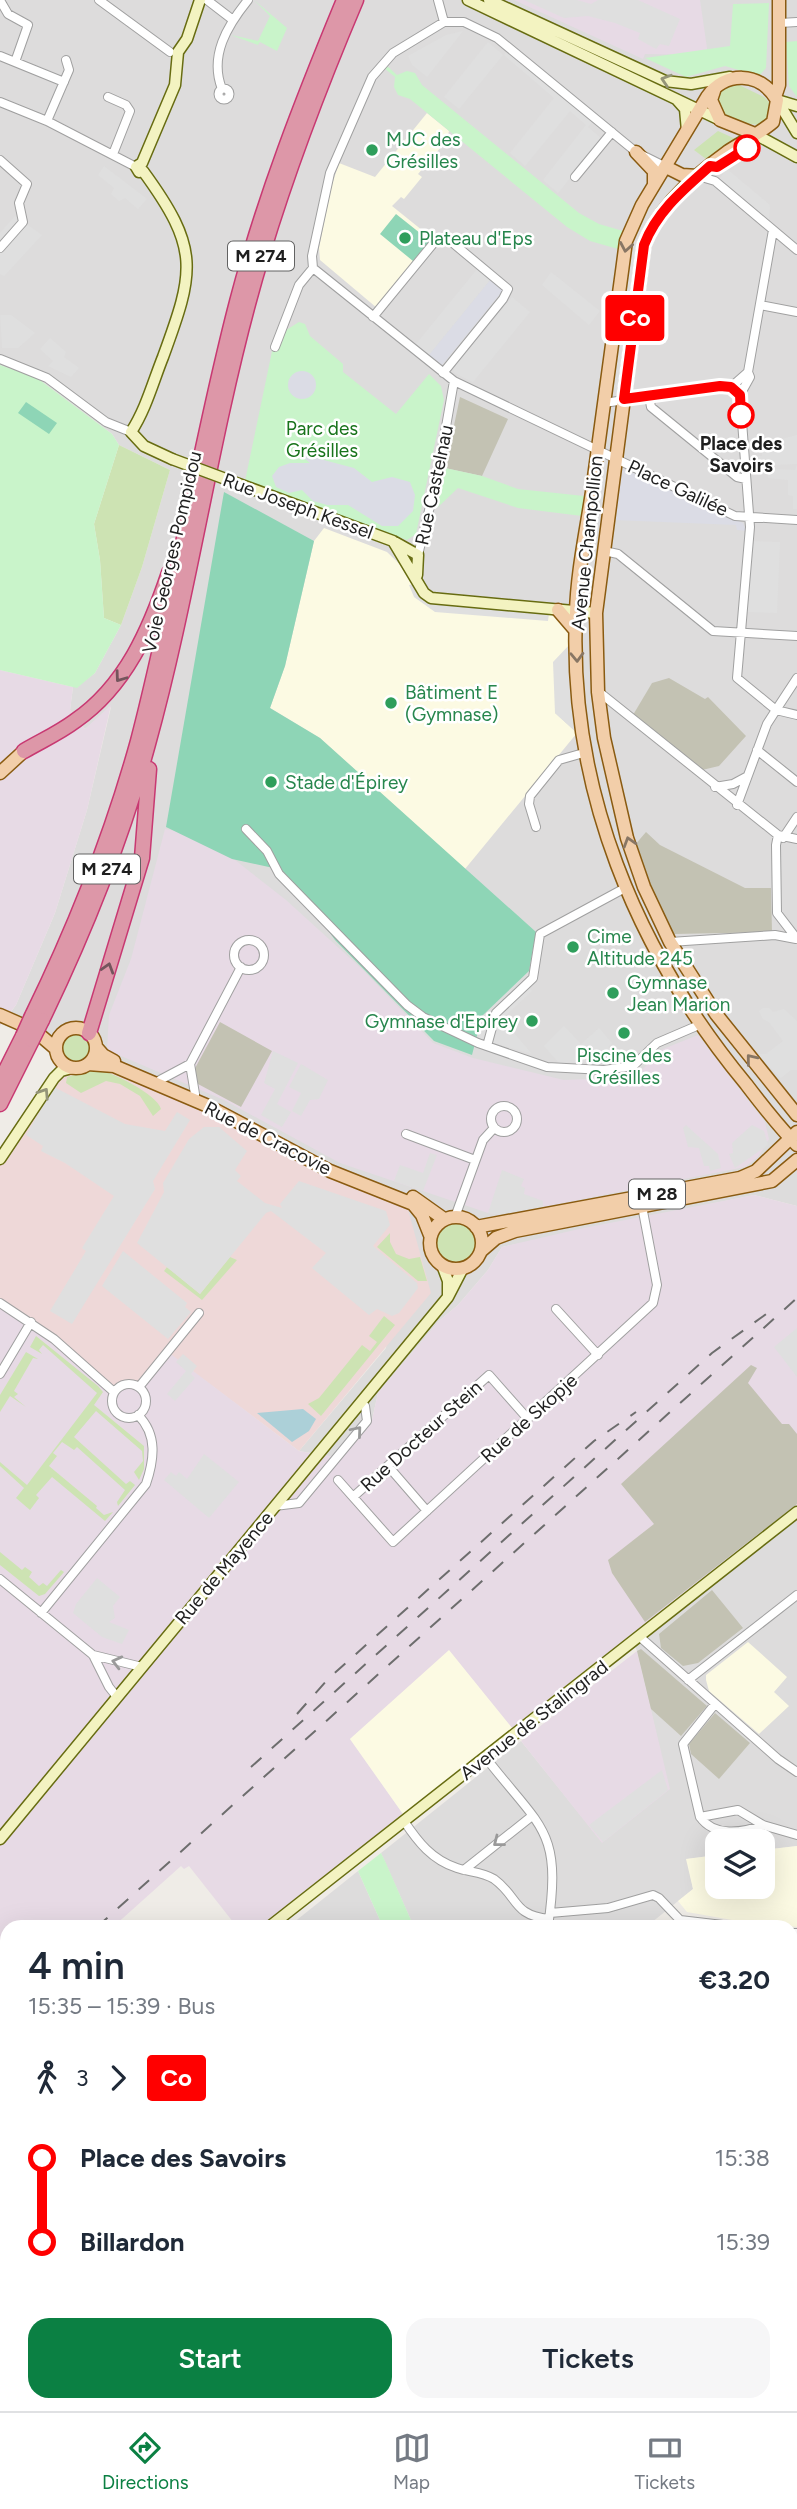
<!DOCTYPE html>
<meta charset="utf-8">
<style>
body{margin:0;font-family:Figtree,sans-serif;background:#f6f6f7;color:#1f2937;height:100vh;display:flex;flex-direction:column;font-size:26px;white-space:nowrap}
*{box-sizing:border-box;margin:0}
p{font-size:23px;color:#747a83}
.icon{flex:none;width:38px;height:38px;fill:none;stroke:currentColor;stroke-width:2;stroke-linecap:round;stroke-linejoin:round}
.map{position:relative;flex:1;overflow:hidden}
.panel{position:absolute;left:0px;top:1920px;width:798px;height:492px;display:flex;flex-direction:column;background:#fff;border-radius:21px 21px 0 0;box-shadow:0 7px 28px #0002}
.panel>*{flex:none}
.badge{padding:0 14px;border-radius:5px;font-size:24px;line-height:46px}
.fabs{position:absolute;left:705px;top:1829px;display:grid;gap:14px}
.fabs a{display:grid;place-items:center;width:70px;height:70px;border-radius:14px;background:#fff;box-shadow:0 7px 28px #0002;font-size:35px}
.map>.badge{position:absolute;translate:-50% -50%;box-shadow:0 0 0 4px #fff}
.legs{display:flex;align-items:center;gap:10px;height:77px;padding:0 28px;font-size:23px}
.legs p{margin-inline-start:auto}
.summary{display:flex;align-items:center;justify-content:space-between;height:119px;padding:0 28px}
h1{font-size:38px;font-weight:600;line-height:52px}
.cta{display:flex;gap:14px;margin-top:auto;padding:14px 28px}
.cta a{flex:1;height:80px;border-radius:21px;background:#0b8043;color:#fff;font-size:28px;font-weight:600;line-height:80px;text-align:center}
.cta a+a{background:#f6f6f7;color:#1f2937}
ul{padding:0 28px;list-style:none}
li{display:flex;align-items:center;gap:24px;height:84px;font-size:26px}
li i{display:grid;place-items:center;width:10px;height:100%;margin:0 9px;background:currentColor}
li i::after{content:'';width:18px;height:18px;margin:-9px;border:5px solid;border-radius:50%;background:#fff}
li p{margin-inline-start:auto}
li:first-child i{background:linear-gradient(#0000 50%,currentColor 0)}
li:last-child i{background:linear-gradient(currentColor 50%,#0000 0)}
.menu{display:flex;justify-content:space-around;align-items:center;height:98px;border-top:2px solid #e0e1e3;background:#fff;font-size:19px;color:#747a83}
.menu a{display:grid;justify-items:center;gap:4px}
.menu .on{color:#0b8043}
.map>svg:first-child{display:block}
.residential{fill:#dddcdc}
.commercial{fill:#eed8d8}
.industrial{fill:#e7dae5}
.education{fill:#fcfae3}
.military{fill:#efe0dc}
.construction{fill:#c3c2b3}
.grass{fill:#cde3b3}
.park{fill:#c9f4ca}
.pitch{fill:#8ed5b6}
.parking{fill:#dfdfdf}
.plaza{fill:#dbdce5}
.water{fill:#acd0d8}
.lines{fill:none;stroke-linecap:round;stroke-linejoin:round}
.street-casing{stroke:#a0a0a0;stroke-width:10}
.secondary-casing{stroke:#676c11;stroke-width:13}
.primary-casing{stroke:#8a5b11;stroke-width:15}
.highway-casing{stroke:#c83972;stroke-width:17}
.street{stroke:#fff;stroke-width:8}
.secondary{stroke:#f3f3c1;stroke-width:10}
.primary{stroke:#f2cea9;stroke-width:12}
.highway{stroke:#dd97a8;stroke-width:14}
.rail{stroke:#6d6d6d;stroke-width:2;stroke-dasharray:14 14;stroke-linecap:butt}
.secondary-bridge-casing{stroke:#676c11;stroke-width:13;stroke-linecap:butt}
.highway-bridge-casing{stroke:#c83972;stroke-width:17;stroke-linecap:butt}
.secondary-bridge{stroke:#f3f3c1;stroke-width:10}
.highway-bridge{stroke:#dd97a8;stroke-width:14}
.oneway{stroke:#949478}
.oneway2{stroke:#887664}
.oneway3{stroke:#74555d}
.oneway4{stroke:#9a9a9a}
.line-1-casing{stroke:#fff;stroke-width:16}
.line-1{stroke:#f00;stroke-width:10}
.stop-1-dot{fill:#fff;stroke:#f00;stroke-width:3.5}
.leisure-dot{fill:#2e9e5b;stroke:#fff;stroke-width:2.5}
.labels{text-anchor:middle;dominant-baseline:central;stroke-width:5;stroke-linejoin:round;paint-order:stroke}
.shield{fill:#fff;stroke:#626262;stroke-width:2}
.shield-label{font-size:18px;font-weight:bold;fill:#1f1f1f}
.leisure-label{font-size:19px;fill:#27864d;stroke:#fff;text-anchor:start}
.park-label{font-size:19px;fill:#18731b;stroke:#fff}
.stop-label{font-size:19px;font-weight:bold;fill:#1f1f1f;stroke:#fff}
.street-label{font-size:19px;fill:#1f1f1f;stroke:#fff}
</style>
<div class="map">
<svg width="797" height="2411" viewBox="0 0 797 2411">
<rect width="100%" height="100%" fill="#efece7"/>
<path class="residential" d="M0 0H797V1206L754 1195 502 1247 488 1270 458 1305 439 1321 378 1393 371 1424 341 1458 299 1451 386 1348 407 1206 330 1178 207 1112 101 1066 86 1070 67 1069 53 1054 7 1017 16 1005 55 913 87 810 111 707 85 729 70 710 73 687H77L95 673 121 625 142 567 170 470 119 445 112 434 37 378 0 365Z
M797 1504V1846L763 1850V1841H718L717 1855 687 1859 693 1889 646 1927H414L381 1853 521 1741 602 1842 669 1789 637 1651 630 1635Z
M358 1871 383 1927H288Z
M7 2158V2246L0 2227V2164Z
M7 2372V2404L505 2405 490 2411H0V2375Z"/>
<path class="commercial" d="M101 1066 207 1112 330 1178 407 1206 431 1293 299 1451 168 1353 139 1387 114 1392 0 1302V1159L67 1071Z"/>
<path class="industrial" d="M514 0H700L708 55 645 54 643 59Z
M0 670 73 687 70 710 85 729 111 705 87 810 55 913 16 1005 0 1026Z
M165 829 182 832 235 860 286 900 363 970 433 1043 473 1058 564 1080 635 1077 663 1049 698 1035 765 1122 769 1139 758 1157 745 1167 502 1215 488 1213 340 1163 224 1100 107 1050 109 1015 131 959Z
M754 1195 797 1206V1504L512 1728 449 1651 350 1739 403 1814 260 1927H237L189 1866 184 1869 181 1866 113 1927H7V2022L0 2028V1302L31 1322 114 1392 123 1385 139 1387 168 1352 299 1451 341 1458 371 1424 378 1393 439 1321 458 1305 488 1270 502 1247 579 1229Z
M637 1651 670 1789 602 1843 521 1741Z"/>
<path class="education" d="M427 113 449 131 447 140 418 174 422 177 404 199 401 197 392 206 433 239 377 308 320 260 319 248 331 188 339 163 375 177Z
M324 528 387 552 419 583 414 597 548 620 549 609 576 611V639L555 713 577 733 465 869 320 738 270 708 285 666 314 541Z
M748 1642 787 1677 774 1692 789 1706 759 1734 709 1691 706 1680V1675Z
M449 1650 512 1728 403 1814 350 1739Z
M797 1846V1927L732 1920 687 1912 678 1901 693 1889 686 1859 717 1855 718 1886H763V1850Z"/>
<path class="military" d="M791 1941H797V2411H629L626 2405 791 2404Z"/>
<path class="construction" d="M460 397 508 419 482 476 445 468Z
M669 678 705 699 708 697 746 736 719 766 702 770 633 715 652 683Z
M646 832 660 845 745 888H771L772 932 674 934 657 903 634 846Z
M220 1022 272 1051 241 1107 198 1084 194 1070Z
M751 1365 757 1368 748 1383 782 1424H789L797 1434V1504L645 1622 612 1573 608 1560 654 1524 621 1484Z
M712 1590 743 1628 698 1663 683 1666 661 1648 659 1634Z
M641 1649 707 1706 681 1736 651 1709 637 1651Z
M715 1713 750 1743 719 1779 691 1754 689 1744Z"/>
<path class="grass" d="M737 84 764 97 769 102 768 117 759 125 736 122 722 114 715 94 719 89Z
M718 131 740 141 710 162 694 150Z
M119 445 170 470 142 567 121 625 104 618 100 560 94 524Z
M60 1048a15 15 0 1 1 30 0a15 15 0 1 1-30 0Z
M94 1069C110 1070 158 1095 161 1109L153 1116 140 1096 120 1084 106 1081 81 1093 66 1083 67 1077Z
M435 1243a21 21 0 1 1 42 0a21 21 0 1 1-42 0Z
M390 1233V1242L396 1254 409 1259 420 1257 427 1281H418L377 1247Z
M230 1257 237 1260 202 1300 164 1271 167 1267 200 1294Z
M384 1316 395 1325 321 1416 308 1404 319 1398 362 1345 370 1351 377 1342 369 1336Z
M36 1336 98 1386 103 1392 94 1405 144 1446V1469L139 1480 134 1472 143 1461 142 1451 96 1411 74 1437 126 1484 130 1481 135 1485 118 1506 117 1502 125 1490 77 1447 74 1450 62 1442 53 1453 57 1456 49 1466 97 1506 96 1508 104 1515 113 1512 105 1521 52 1477 36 1495 39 1498 30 1510 16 1498 24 1488 0 1466V1462L27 1485 97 1393 43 1345 39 1350 42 1354 30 1347Z
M26 1352 38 1359 33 1358 14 1391 18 1394 14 1397 26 1407 10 1396 0 1412V1395Z
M0 1552 22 1570 25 1567 32 1572 29 1577 39 1586 43 1583 47 1586 61 1570 64 1572 45 1594 39 1596 0 1565Z"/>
<path class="park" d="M254 0 287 28 277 51 260 42 258 45 231 35 258 41 270 16Z
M769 3 766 68 759 76 725 66 686 77 645 58 730 46 733 4Z
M797 41V97L789 86 786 42Z
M387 66 397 75 407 71 415 73 422 85 579 213 599 224 623 231 618 249 590 241 567 227 410 99 398 95 394 87 395 77 384 68Z
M299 322 305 324 310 336 343 364V372L396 414 429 374 441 386 444 400 416 534 407 540 245 481 275 337Z
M0 365 37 378 112 434 119 445 94 524 100 560 104 618 121 625 95 673 77 688 0 670Z
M445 468 482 476 518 489 584 496 582 516 518 508 458 488 437 508Z
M381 1853 385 1861 414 1927H383L358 1871Z
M0 2227 7 2246V2372L0 2375Z
M505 2404 626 2405 629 2411H490Z"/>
<path class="pitch" d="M396 214 430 241 413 261 380 234Z
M26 402 57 423 49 434 18 413Z
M224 492 314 541 285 666 270 708 320 738 536 932 529 971 482 1016 472 1055 434 1041 335 940 305 898 278 869 232 859 166 827Z"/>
<path class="parking" d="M524 0H577L591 4 598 0H638L680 19 669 46 660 44 656 49 638 39 640 33 615 23 588 16 564 18Z
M463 31 427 77 412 65 408 56 446 35Z
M488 42 503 55 459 109 444 97Z
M508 50 593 120 588 127 602 139 558 193 543 180 586 125 570 111 525 166 510 153 554 98 504 55Z
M104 166 147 199 138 209 125 198 119 201 111 194 114 188 98 175Z
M727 169 770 205 769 221 722 182 720 178Z
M15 216 42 235 4 276 0 274V233Z
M631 244 639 245 619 392 610 390Z
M478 268 491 279 429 355 416 344Z
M551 272 600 311 589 325 542 285Z
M512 297 530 312 473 382 455 373 453 369Z
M0 315H11L35 333 18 348H2Z
M50 338 66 352 64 357 79 368 71 377 48 366 53 361 40 349Z
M797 435V464L753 466V456H762V444Z
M797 465V509H793V496L788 495V480L768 478V474L754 475 753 468 795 470Z
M751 541 780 542 777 613 747 612Z
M419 583 424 593 549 609 548 621 435 612 414 597 409 585Z
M571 643 577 733 555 713 553 662Z
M523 980 532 991 502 1019 532 1054 478 1039 483 1017Z
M763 1008H769L773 1012 784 1009 797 1021V1070H791L781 1078 756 1054H766L783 1041 769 1022 763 1019 759 1011Z
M564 1026 581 1044 599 1028 612 1043 608 1047 617 1057 621 1054 627 1059 559 1063 544 1046Z
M273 1051 298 1063 277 1104 291 1112 282 1127 261 1115 275 1089 264 1083Z
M301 1064 328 1080 319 1099 310 1100 301 1116 292 1111 301 1093 289 1087Z
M54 1087 125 1124 165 1131 177 1112 190 1120 153 1181 155 1189 72 1324 50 1311 86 1251 82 1248 114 1196 65 1163 41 1151 43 1146 26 1135Z
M686 1125 718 1154 721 1168 710 1171 709 1166H704L699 1148 688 1147 683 1128Z
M752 1125 764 1131 768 1145 735 1168 729 1154 733 1153 732 1143Z
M204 1127H219L247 1151 235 1170 241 1176 237 1181 265 1203 282 1208 280 1204 299 1181 386 1211 390 1225 373 1246 417 1283 418 1288 399 1313 392 1316 377 1309 369 1315 312 1268 326 1253 271 1211 266 1213 200 1294 137 1243 164 1192 163 1183 189 1139Z
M430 1153 437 1155 423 1191 394 1181 400 1165 423 1173Z
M502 1170 524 1179 521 1186 525 1188 524 1194 543 1201V1207L502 1215 488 1213Z
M123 1251 187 1303 185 1307 191 1312 168 1339 102 1286Z
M797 1328V1377L774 1347Z
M183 1354 197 1366 191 1374 195 1378 175 1401 167 1394 186 1371 176 1362Z
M204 1454 239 1482 209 1518 164 1480 171 1472 176 1476 179 1472 187 1479Z
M97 1578 120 1597 113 1606 115 1618 109 1622 129 1630 122 1644 102 1637 73 1613 76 1604Z
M662 1770 668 1790 603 1842 589 1825Z
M2 2027 7 2032V2119L0 2125Z"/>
<path class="plaza" d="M491 279 504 289 442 365 429 355Z
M288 385a14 14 0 1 1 28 0a14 14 0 1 1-28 0Z
M297 444 320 459 354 468 372 482 392 477 410 482 415 495 413 511 398 526H382L348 505H327L313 501 302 490 289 493 276 487 272 476 279 467 290 463H310L298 453Z
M619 467 743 523 746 531 737 530 736 525 613 520Z"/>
<path class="water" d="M303 1409 316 1419 309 1431 292 1442 257 1413Z"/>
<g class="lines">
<defs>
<path id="street" d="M99 0 170 52
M207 0 233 20
M438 0 444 22
M1 2 8 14 28 25 15 62
M780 23 797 22
M0 56 64 82
M218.5 94a5.5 5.5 0 1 1 11 0a5.5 5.5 0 1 1-11 0Z
M222 89C209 56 227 26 248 0
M108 97 126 105 130 111 113 154
M0 102 47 121 136 167
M47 121 69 70 66 60
M0 160 27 184 19 203 23 222 0 248
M698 176 715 181 797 250
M575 177 612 132
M760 305 797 312
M373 317 437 239H448L508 289 503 299 443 373
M275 347 299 285 313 268
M0 359 47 378 106 422 131 432
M748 372 773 230
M454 381 735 516 797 520
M731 387 748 372 750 377 740 395
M740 395 750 527 737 678 776 710 797 678
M649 396 651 407 737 477 746 479
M604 403 720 386 731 387
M604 551 618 554 713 631 797 636
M418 555 437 478 454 381 313 268 312 256 330 173 372 77 393 53 444 22H464L497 38 636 152 666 167
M599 692 778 835 797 839
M757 750 797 782
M715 787 733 784 746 777
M737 805 767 724 776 710 797 715
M536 827 529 804 530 796 559 760 587 752
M246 829 267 851 279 874 407 1005 423 1017 478 1043 547 1067 604 1070 633 1066 657 1043 699 1025
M778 835 776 845 777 913 797 939
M783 838 797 817
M234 955a15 15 0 1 1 30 0a15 15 0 1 1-30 0Z
M670 942 775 935 796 939
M487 1046 496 1013 533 978 540 934 625 888
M190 1064 195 1094
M160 1080 190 1064 241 967
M491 1119a13 13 0 1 1 26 0a13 13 0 1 1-26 0Z
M406 1134 475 1160
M455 1217 483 1140 494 1128
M0 1303 54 1339 114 1392
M556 1309 598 1355
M0 1374 31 1322
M112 1401a17 17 0 1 1 34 0a17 17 0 1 1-34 0Z
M139 1387 199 1313
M388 1466 427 1511
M338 1480 393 1542 653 1303 657 1285 642 1206
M353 1497 489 1375 528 1419
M275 1506 299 1503 367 1421 365 1406 361 1403
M0 1579 93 1655 109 1687 117 1697
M41 1613 146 1484C154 1460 158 1435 138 1415
M640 1637 778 1759 797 1772
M93 1655 142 1667
M688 1680 797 1595
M715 1704 683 1744 700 1817 738 1810 763 1825 797 1835
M486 1758C542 1830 562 1829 548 1927
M700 1817C714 1837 742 1833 763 1825
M404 1821C418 1842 432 1860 457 1868 469 1872 483 1872 494 1879 519 1897 512 1915 549 1919
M464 1870 532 1816
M550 1913 608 1908 653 1895 659 1898 680 1920 740 1927
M791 1933H797
M34 2404 35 2411
M220 2404 223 2411
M291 2404 293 2411
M359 2404 361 2411
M777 2404 780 2411
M151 2411 176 2404
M475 2411 490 2404
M789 2411 797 2407"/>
<path id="secondary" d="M468 0 720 120
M489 0 665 81 691 84 730 77
M677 100 685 109 687 131
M777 100 797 133
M777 100 797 106
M755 134 797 157
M172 459 144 446 131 432C146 409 153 382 163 357 195 270 200 249 143 171L139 172 136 167 142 163 175 85 178 52 187 39 200 0
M231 481 393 541 418 555 417 575
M393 541 424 593 431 598 596 613
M0 1159 54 1078 61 1071 72 1068
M442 1265 448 1281V1297
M0 1839 448 1297 463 1268
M269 1927 797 1512
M0 2137 7 2132"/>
<path id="primary" d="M714 91 711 100 720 120 755 134
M775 97 779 85V0
M636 152 654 171V185
M666 167 682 175 698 176
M558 610 576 631
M0 773 24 751
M0 1015 34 1030 55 1048
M56 1048a20 20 0 1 1 40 0a20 20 0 1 1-40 0Z
M96 1047 103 1055 114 1061
M88 1064 114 1066 208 1106 330 1171 413 1204 422 1215 430 1235
M797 1115 716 1014 670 942 644 887 627 838 604 738 598 692 596 613 644 245C658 207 695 175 727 152 742 142 759 134 773 122L777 100C760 71 725 71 707 97L642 205 626 241C615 325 603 409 592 492 586 532 577 573 576 613 568 788 636 951 746 1084 762 1105 778 1126 797 1145
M413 1197 444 1219
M430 1243a26 26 0 1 1 52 0a26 26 0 1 1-52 0Z
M476 1227 740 1178 756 1171 797 1132
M481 1251 496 1238 515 1231 772 1181 797 1160"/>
<path id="highway" d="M24 751C41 741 59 733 75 721 126 686 150 629 169 573
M32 1016C75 928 112 835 138 741 176 596 199 447 237 302 264 198 303 99 344 0
M42 1020C85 931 122 839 148 744 188 599 209 449 248 304 276 199 314 99 356 0
M89 1033 142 858 149 769
M0 1082 23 1036
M0 1104 32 1040"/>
</defs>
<use href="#street" class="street-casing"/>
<use href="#secondary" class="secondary-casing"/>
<use href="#primary" class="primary-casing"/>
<use href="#highway" class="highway-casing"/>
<use href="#street" class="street"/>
<use href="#secondary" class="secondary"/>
<use href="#primary" class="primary"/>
<use href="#highway" class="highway"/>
<path class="rail" d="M297 1714 328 1679 594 1441 636 1412
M251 1767 712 1353 776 1307
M97 1927 797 1298
M0 2017 7 2011"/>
<defs>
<path id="secondary-bridge" d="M172 459 231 481"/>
<path id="highway-bridge" d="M23 1036 32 1016
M32 1040 42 1020"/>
</defs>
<use href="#secondary-bridge" class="secondary-bridge-casing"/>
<use href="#highway-bridge" class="highway-bridge-casing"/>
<use href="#secondary-bridge" class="secondary-bridge"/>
<use href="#highway-bridge" class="highway-bridge"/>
</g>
<defs><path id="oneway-chevron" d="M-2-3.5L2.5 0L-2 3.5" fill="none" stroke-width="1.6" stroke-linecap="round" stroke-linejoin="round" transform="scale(1.75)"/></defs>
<g class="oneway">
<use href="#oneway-chevron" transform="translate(666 80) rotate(-162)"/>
<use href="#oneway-chevron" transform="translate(44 1093) rotate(-57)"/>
</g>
<g class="oneway2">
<use href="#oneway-chevron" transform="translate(626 247) rotate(100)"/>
<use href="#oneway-chevron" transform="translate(577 657) rotate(88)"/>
<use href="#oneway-chevron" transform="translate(629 842) rotate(-107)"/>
<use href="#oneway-chevron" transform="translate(751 1059) rotate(-129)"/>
</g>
<g class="oneway3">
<use href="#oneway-chevron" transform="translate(120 677) rotate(126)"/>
<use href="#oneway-chevron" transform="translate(108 968) rotate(-73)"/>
</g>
<g class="oneway4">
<use href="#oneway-chevron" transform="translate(357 1431) rotate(-50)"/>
<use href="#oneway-chevron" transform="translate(117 1662) rotate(-166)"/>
<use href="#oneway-chevron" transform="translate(498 1842) rotate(142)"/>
</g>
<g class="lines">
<defs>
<path id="line-1" d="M741 415 740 395 731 387 720 386 624 399 644 245C657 211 684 189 710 166L717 167 747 148"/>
</defs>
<use href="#line-1" class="line-1-casing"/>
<use href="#line-1" class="line-1"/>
</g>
<g class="stop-1-dot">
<circle cx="747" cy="148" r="12"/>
<circle cx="741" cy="415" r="12"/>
</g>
<g class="leisure-dot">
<circle cx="372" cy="150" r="7"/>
<circle cx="405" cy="238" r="7"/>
<circle cx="391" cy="703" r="7"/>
<circle cx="271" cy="782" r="7"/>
<circle cx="573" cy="947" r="7"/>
<circle cx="613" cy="993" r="7"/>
<circle cx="532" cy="1021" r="7"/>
<circle cx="624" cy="1033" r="7"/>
</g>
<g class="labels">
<g class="shield">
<rect x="228" y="241.5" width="66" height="29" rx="5"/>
<rect x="74" y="854.5" width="66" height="29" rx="5"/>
<rect x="629" y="1179.5" width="56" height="29" rx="5"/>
</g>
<g class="shield-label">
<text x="261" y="256">M 274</text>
<text x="107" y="869">M 274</text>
<text x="657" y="1194">M 28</text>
</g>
<g class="leisure-label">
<text x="386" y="139">MJC des<tspan x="386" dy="22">Grésilles</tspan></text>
<text x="419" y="238">Plateau d'Eps</text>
<text x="405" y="692">Bâtiment E<tspan x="405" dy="22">(Gymnase)</tspan></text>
<text x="285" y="782">Stade d'Épirey</text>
<text x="587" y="936">Cime<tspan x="587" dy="22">Altitude 245</tspan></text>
<text x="627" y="982">Gymnase<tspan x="627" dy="22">Jean Marion</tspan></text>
<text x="518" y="1021" text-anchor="end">Gymnase d'Epirey</text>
<text x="624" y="1055" text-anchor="middle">Piscine des<tspan x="624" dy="22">Grésilles</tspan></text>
</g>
<g class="park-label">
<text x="322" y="428">Parc des<tspan x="322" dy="22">Grésilles</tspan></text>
</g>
<g class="stop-label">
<text x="741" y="443">Place des<tspan x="741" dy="22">Savoirs</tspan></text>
</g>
<g class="street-label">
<text transform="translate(434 485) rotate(-78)">Rue Castelnau</text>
<text transform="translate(678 488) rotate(25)">Place Galilée</text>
<text transform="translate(298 506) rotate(20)">Rue Joseph Kessel</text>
<text transform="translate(587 543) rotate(-84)">Avenue Champollion</text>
<text transform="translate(172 552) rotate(-77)">Voie Georges Pompidou</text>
<text transform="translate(268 1138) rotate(27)">Rue de Cracovie</text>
<text transform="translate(529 1418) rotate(-42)">Rue de Skopje</text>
<text transform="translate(421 1436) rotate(-42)">Rue Docteur Stein</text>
<text transform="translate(224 1568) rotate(-50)">Rue de Mayence</text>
<text transform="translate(534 1720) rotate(-38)">Avenue de Stalingrad</text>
</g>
</g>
</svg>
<div class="fabs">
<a><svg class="icon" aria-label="layers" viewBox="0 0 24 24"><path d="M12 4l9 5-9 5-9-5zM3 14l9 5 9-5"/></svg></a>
</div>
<b class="badge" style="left:635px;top:318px;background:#f00;color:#fff">Co</b>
<section class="panel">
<div class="summary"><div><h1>4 min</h1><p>15:35 – 15:39 · Bus</p></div><b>€3.20</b></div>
<div class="legs"><svg class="icon" aria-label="walk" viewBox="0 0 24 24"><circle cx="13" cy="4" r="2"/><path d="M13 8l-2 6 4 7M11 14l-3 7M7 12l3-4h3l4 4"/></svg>3<svg class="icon" aria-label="forward" viewBox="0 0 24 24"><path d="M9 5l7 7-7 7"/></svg><b class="badge" style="background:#f00;color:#fff">Co</b></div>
<ul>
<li><i style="color:#f00"></i><b>Place des Savoirs</b><p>15:38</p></li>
<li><i style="color:#f00"></i><b>Billardon</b><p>15:39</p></li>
</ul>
<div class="cta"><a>Start</a><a>Tickets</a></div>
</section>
</div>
<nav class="menu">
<a class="on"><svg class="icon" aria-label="directions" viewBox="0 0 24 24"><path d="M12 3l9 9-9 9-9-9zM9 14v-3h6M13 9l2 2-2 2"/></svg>Directions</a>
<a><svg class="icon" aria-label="map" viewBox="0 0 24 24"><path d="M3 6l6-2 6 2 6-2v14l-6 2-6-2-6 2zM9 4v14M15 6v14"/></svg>Map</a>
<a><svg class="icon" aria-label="tickets" viewBox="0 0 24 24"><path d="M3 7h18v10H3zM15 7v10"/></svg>Tickets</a>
</nav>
